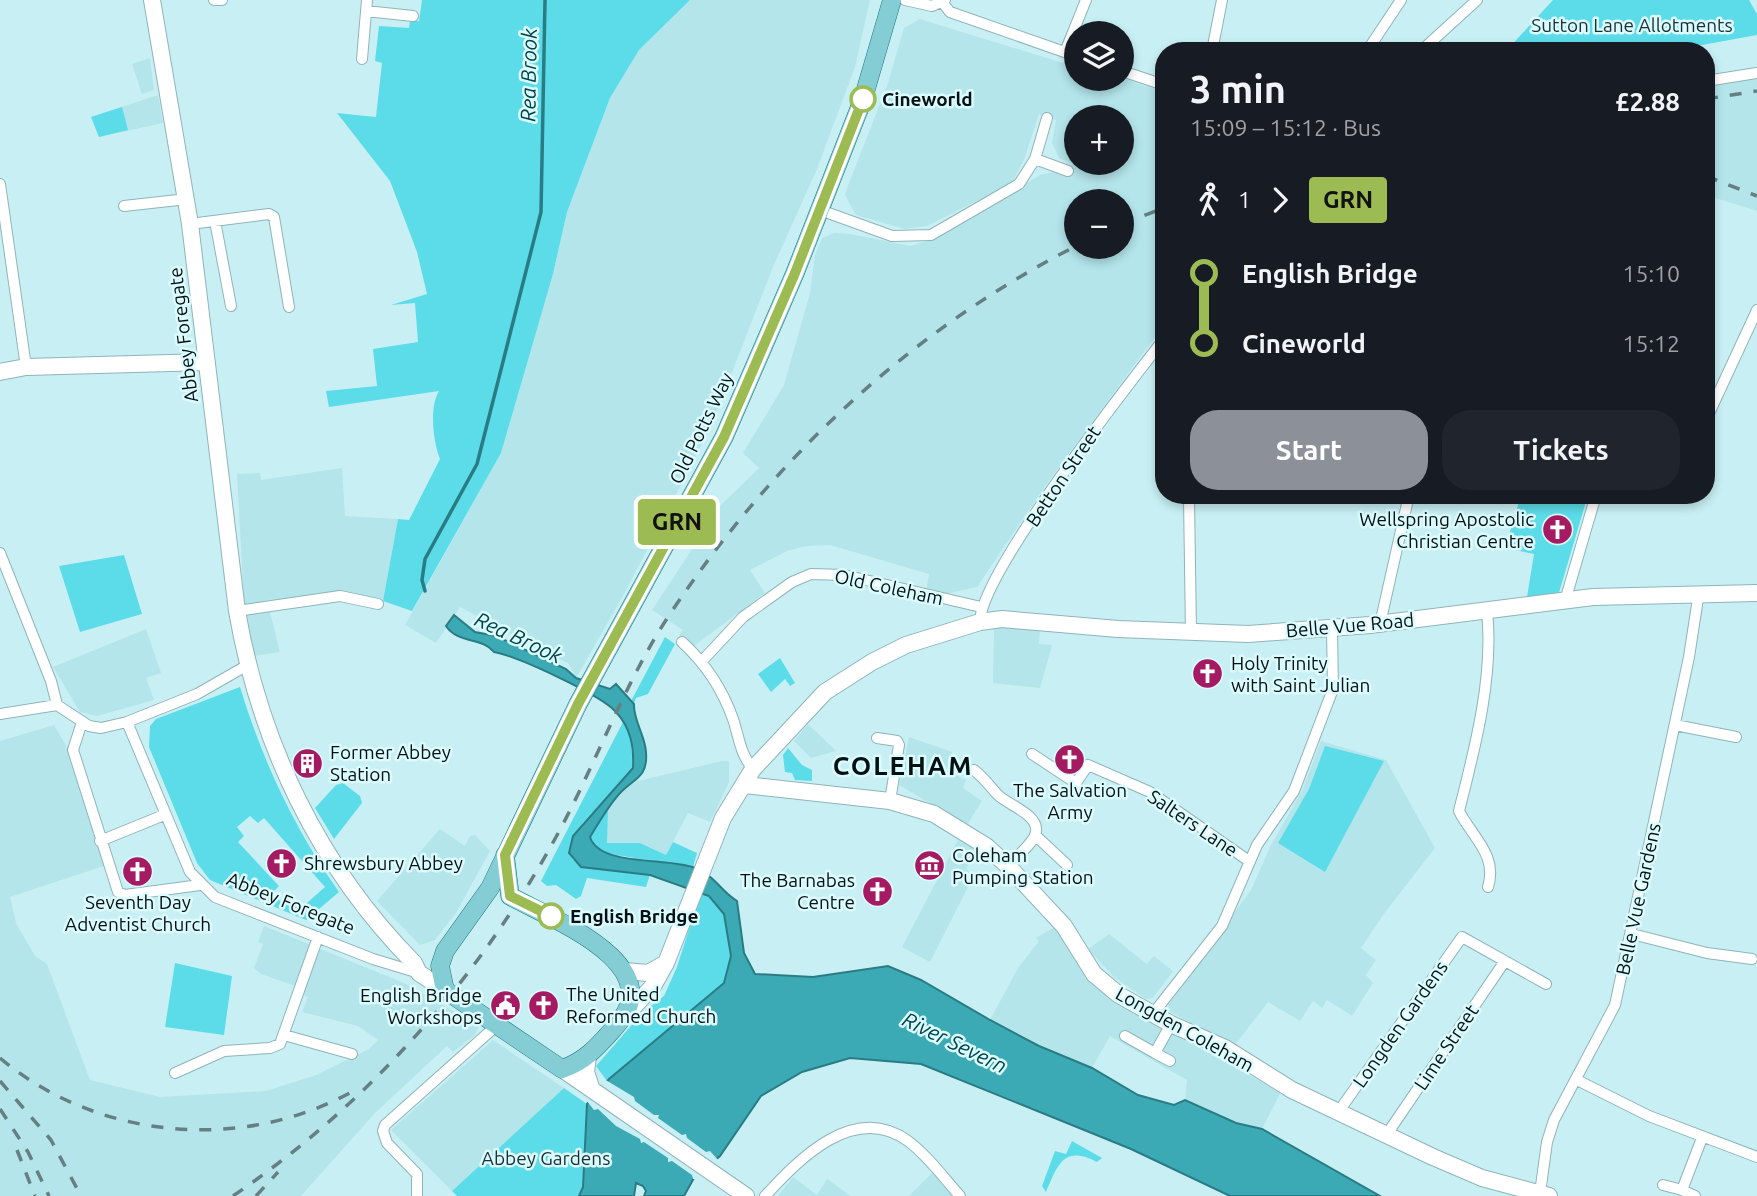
<!DOCTYPE html>
<meta charset="utf-8">
<style>
body{margin:0;font-family:Ubuntu,sans-serif;background:#20242c;color:#f1f3f6;height:100vh;display:flex;flex-direction:column;font-size:26px;white-space:nowrap}
*{box-sizing:border-box;margin:0}
p{font-size:23px;color:#9ea1a6}
.icon{flex:none;width:38px;height:38px;fill:none;stroke:currentColor;stroke-width:2;stroke-linecap:round;stroke-linejoin:round}
.map{position:relative;flex:1;overflow:hidden}
.side{position:absolute;left:1155px;top:42px;width:560px;height:462px;display:flex;flex-direction:column;background:#171b24;border-radius:28px;box-shadow:0 4px 10px #0003}
.side>*{flex:none}
.badge{padding:0 14px;border-radius:5px;font-size:24px;line-height:46px}
.fabs{position:absolute;left:1064px;top:21px;display:grid;gap:14px}
.fabs a{display:grid;place-items:center;width:70px;height:70px;border-radius:50%;background:#171b24;box-shadow:0 4px 10px #0003;font-size:35px}
.map>.badge{position:absolute;translate:-50% -50%;box-shadow:0 0 0 4px #fff}
.legs{display:flex;align-items:center;gap:10px;height:77px;padding:0 35px;font-size:23px}
.legs p{margin-inline-start:auto}
.summary{display:flex;align-items:center;justify-content:space-between;height:119px;padding:0 35px}
h1{font-size:38px;font-weight:700;line-height:52px}
.cta{display:flex;gap:14px;margin-top:auto;padding:14px 35px}
.cta a{flex:1;height:80px;border-radius:28px;background:#8c9099;color:#fff;font-size:28px;font-weight:700;line-height:80px;text-align:center}
.cta a+a{background:#20242c;color:#f1f3f6}
ul{padding:0 35px;list-style:none}
li{display:flex;align-items:center;gap:24px;height:70px;font-size:26px}
li i{display:grid;place-items:center;width:10px;height:100%;margin:0 9px;background:currentColor}
li i::after{content:'';width:18px;height:18px;margin:-9px;border:5px solid;border-radius:50%;background:#171b24}
li p{margin-inline-start:auto}
li:first-child i{background:linear-gradient(#0000 50%,currentColor 0)}
li:last-child i{background:linear-gradient(currentColor 50%,#0000 0)}
.map>svg:first-child{display:block}
.built{fill:#b3e5ea;fill-rule:evenodd}
.green{fill:#5cdce9;fill-rule:evenodd}
.water{fill:#3baab5;stroke:#2a7c84;stroke-width:2}
.pier{fill:#c8f0f4}
.lines{fill:none;stroke-linecap:round;stroke-linejoin:round}
.stream{stroke:#2a7c84;stroke-width:3.5}
.street-casing{stroke:#8eb4b9;stroke-width:12}
.secondary-casing{stroke:#8eb4b9;stroke-width:18}
.primary-casing{stroke:#23767e;stroke-width:19}
.street{stroke:#fff;stroke-width:10}
.secondary{stroke:#fff;stroke-width:16}
.primary{stroke:#85cdd4;stroke-width:18}
.rail{stroke:#657f82;stroke-width:3.5;stroke-dasharray:12 12;stroke-linecap:butt}
.line-1-casing{stroke:#fff;stroke-width:16}
.line-1{stroke:#9cbc53;stroke-width:10}
.stop-1-dot{fill:#fff;stroke:#9cbc53;stroke-width:3.5}
.labels{text-anchor:middle;dominant-baseline:central;stroke-width:5;stroke-linejoin:round;paint-order:stroke}
.park-label{font-size:19px;fill:#193134;stroke:#dbfbff}
.stop-label{font-size:19px;font-weight:bold;fill:#041113;stroke:#dbfbff;text-anchor:start}
.street-label{font-size:19px;fill:#041113;stroke:#dbfbff}
.poi-label{font-size:19px;fill:#041113;stroke:#dbfbff;text-anchor:start}
.water-label{font-size:21px;font-style:italic;fill:#00444a;stroke:#dbfbff}
.district-label{font-size:26px;font-weight:bold;letter-spacing:2px;fill:#041113;stroke:#dbfbff}
</style>
<div class="map">
<svg width="1757" height="1196" viewBox="0 0 1757 1196">
<rect width="100%" height="100%" fill="#c8f0f4"/>
<path class="built" d="M690 0H870L855 67 817 169 773 267 710 429 623 596 576 678 569 664 460 607 436 643 405 625 501 453 553 274 567 212 610 98 639 50Z
M920 19 1076 67V79L1122 78 1164 92V325L1050 479 977 587 945 594 926 591 929 574 830 545 807 546 787 551 750 570 765 593 694 646 679 635 683 630 652 610 721 505 759 468 743 453 784 385 810 293 815 255 822 238 834 233 850 234 910 246 931 240 1040 175 1052 172 1069 176 1072 164 1059 158 1052 143 1056 120 1039 114 1024 160 1012 183 927 226 905 229 856 215 845 195 849 183 887 86 904 28ZM1076 117H1122V163H1076ZM1076 201H1122V247H1076Z
M150 58 154 90 142 94 132 64Z
M1757 78V211L1706 195V86Z
M158 95 163 123 99 137 91 117Z
M342 468 345 516 398 519 383 601 338 594 267 600 280 652 254 656 245 621 237 474 260 473 261 480Z
M1004 625 1040 629 1039 644 1052 645 1040 688 993 683 994 628Z
M146 629 161 673 146 678 154 700 97 716 80 712 53 667Z
M808 724 809 725 836 751 811 758 794 741Z
M54 725 77 764 107 865 10 897 16 923 35 956 47 964 90 1080 160 1097 266 1091 316 1075 369 1049 378 1040 358 1026 302 1012 308 997 301 994V988L261 974 254 968 263 944 258 942 264 926 404 983 479 1026 475 1035 453 1052 447 1046 375 1113 301 1196H0V741Z
M909 737 952 752 946 770 966 780 963 788 982 801 967 825 899 785Z
M1321 741 1386 760 1435 848 1383 915 1361 948 1376 960 1366 975 1373 983 1352 1016 1327 1000 1322 1008 1313 1001 1300 1021 1268 1002 1235 1045 1170 1012 1168 1004 1251 890 1271 845 1302 791Z
M722 761H729V782L710 822 688 813 666 855 640 843H606L608 809 623 790 638 781Z
M440 829 465 846 470 836 475 835 490 851 456 913 435 940 420 945 377 901Z
M958 840 977 851 966 869 974 875 930 962 902 947Z
M1055 927 1078 964 1110 1000 1281 1092 1262 1129 1237 1124 1185 1100 1187 1080 1110 1036 1092 1068 1039 1046 990 1020 1018 968 1039 941 1036 938Z
M1109 934 1147 964 1154 956 1173 971 1153 998 1146 999 1114 977 1088 949Z
M493 1040 564 1088 452 1191 391 1130Z
M932 1173 953 1196H909Z
M793 1177 817 1195 827 1179 851 1196H778Z"/>
<path class="green" d="M422 0H690L639 50 610 98 567 212 553 274 501 453 412 611 383 601 398 519 409 520 440 459C433 441 429 407 439 391L329 407 326 391 377 386 373 349 418 342 415 303 391 305 427 294 417 252 390 181 337 113 376 117 382 63 375 61 379 26 409 28 410 21H419Z
M1553 0H1749L1757 14V35L1669 51H1506Z
M122 107 128 130 99 137 91 117Z
M1521 495H1588L1558 596 1527 597 1534 554 1505 548Z
M124 555 142 614 80 632 59 566Z
M665 637 675 644 648 694 636 698 634 704 631 701Z
M780 658 795 683 790 686 785 679 771 692 758 674Z
M240 687C263 762 294 828 339 892L306 920 210 880 197 863 149 747 150 726 156 719ZM250 816 258 823 264 818 325 887 299 910 287 897 281 902 273 892 279 886 238 842 244 836 237 827Z
M623 722 630 733 633 768 582 824 572 859 586 868 650 875 646 887 587 878 581 896 576 899 556 885 547 886 541 881Z
M1325 746 1384 761 1325 872 1278 843 1309 789Z
M788 748 802 765 812 770V781L795 780 792 773 785 772 783 755Z
M343 783 360 796 362 803 334 839 315 808 336 785Z
M608 809 607 843H640L666 855 673 842 697 853 693 867 603 853 592 844 590 837Z
M701 891 715 902 724 914 731 956 724 983 607 1081 596 1066 643 1012 664 996 677 967Z
M175 963 232 976 224 1035 165 1027Z
M564 1088 587 1104 583 1188 579 1196H457L452 1191Z
M1072 1141 1102 1158 1097 1162C1064 1145 1058 1164 1046 1192L1042 1186 1055 1151 1066 1154Z"/>
<path class="water" d="M454 615 475 632 496 636 566 669 576 678 610 689 616 684 634 704C633 720 645 735 646 752 648 776 636 778 622 791 609 804 600 821 590 837 599 867 669 857 695 868 718 878 719 890 737 901L744 953 755 974 813 977 888 966 921 980 990 1020 1039 1046 1092 1068 1138 1095 1174 1105 1185 1100 1236 1123 1262 1129 1380 1196H1230L1131 1149 921 1064 850 1058 802 1072 761 1096 720 1156 694 1178 684 1196H644L646 1191 643 1186 636 1183 634 1196H579L583 1187 587 1104 609 1079 724 983 731 956 724 914 709 896 650 875 581 867 569 853 573 836 633 768C634 747 631 728 616 712 601 695 517 656 494 652 482 637 458 644 446 626Z"/>
<path class="pier" d="M604 1079 634 1097 635 1101 654 1115H659L658 1118 682 1135 686 1134 687 1138 706 1152 710 1151 719 1161 698 1179H693L692 1175 672 1161 668 1162V1158L644 1142 641 1143 640 1139 616 1126 598 1109 594 1110 586 1100Z"/>
<g class="lines">
<path class="stream" d="M425 591 422 580 425 559 477 464 541 212 545 0"/>
<defs>
<path id="street" d="M214 0H222
M905 0 932 6 945 0
M942 2 950 12 1076 56
M366 11 413 16
M1212 51 1222 0
M1367 51 1401 0
M1421 51 1477 0
M1065 52 1086 0
M362 59 367 0
M1122 71 1164 85
M1706 81 1757 73
M1035 159 1068 171
M0 184 26 367
M124 206 187 199
M820 210 892 236 931 235 1019 184 1035 159 1047 118
M215 221 231 306
M190 224 269 214 274 217 289 307
M1706 420 1757 310
M1189 498 1191 632
M0 553 51 681 57 705
M1565 601 1596 495
M237 611 340 596 378 604
M1487 611C1494 676 1475 748 1459 811 1472 837 1498 855 1488 887
M980 622C980 574 1128 385 1164 339
M1380 624 1409 495
M682 642C706 664 722 688 733 719 739 737 740 754 753 769
M702 661 743 617 792 582 811 574 844 575 981 607
M0 714 57 705 89 726 101 728 127 722 197 694 246 666
M82 722 73 750 118 892 125 895 200 885
M127 722 190 872 215 897 373 959 419 973
M1675 725 1736 737
M877 738 897 741 899 745 890 801
M1032 754 1076 783 1088 765 1150 792 1249 861
M974 770C984 778 989 785 997 794 1007 805 1039 814 1036 832 1034 843 1016 857 1008 866
M1035 835 1067 865
M100 841 164 815
M1632 934 1707 953 1752 959
M1152 1015 1222 926 1257 845 1294 791 1333 689 1332 629
M284 1035 352 1054
M1125 1036 1155 1053 1171 1024
M1155 1053 1170 1061
M175 1073 224 1051 270 1048 280 1044 318 937
M1577 1080 1649 1116 1757 1157
M1339 1111 1462 937 1546 984
M1387 1134 1505 961
M1663 1185 1682 1190 1702 1138
M1682 1190 1695 1196
M1540 1193 1547 1142 1554 1120 1615 1005 1689 657 1699 592
M417 1196V1174L387 1143 383 1131 385 1125 496 1026
M765 1196C799 1159 854 1102 908 1141 927 1155 944 1178 960 1196"/>
<path id="secondary" d="M152 0 190 224 237 611C260 744 319 867 414 963L419 973 445 990
M0 372 26 367 206 362
M745 785 890 801 934 814 986 846 1008 866 1064 926 1094 974 1119 995 1171 1024 1225 1048 1292 1090 1433 1157 1482 1178 1549 1196
M625 971 648 973 666 963
M627 1014 653 986 666 963 723 818 753 769 825 692 872 662 906 645 980 622 1002 619 1118 629 1248 634 1370 625 1593 597 1757 593
M588 1057 586 1072 591 1087
M562 1069 746 1196"/>
<path id="primary" d="M505 855 510 896C551 919 672 964 616 1026 599 1045 586 1061 562 1069L445 990 440 966 445 951 490 888 578 704 724 437 795 273 863 99 892 0"/>
</defs>
<use href="#street" class="street-casing"/>
<use href="#secondary" class="secondary-casing"/>
<use href="#primary" class="primary-casing"/>
<use href="#street" class="street"/>
<use href="#secondary" class="secondary"/>
<use href="#primary" class="primary"/>
<path class="rail" d="M1706 99 1757 91
M1706 176 1757 196
M1122 224 1164 208
M0 1058C99 1141 245 1153 357 1089
M0 1081 51 1140 81 1196
M0 1109 28 1152 49 1196
M17 1150 35 1196
M233 1196C368 1104 478 980 556 837 595 766 624 684 668 617 772 460 908 332 1076 246
M256 1196 278 1172"/>
</g>
<g class="lines">
<defs>
<path id="line-1" d="M551 916 510 896 505 855 578 704 724 437 795 273 863 99"/>
</defs>
<use href="#line-1" class="line-1-casing"/>
<use href="#line-1" class="line-1"/>
</g>
<defs>
<symbol id="church-disc" viewBox="-11 -11 22 22"><circle r="9.5" fill="#a41b64" stroke="#dbfbff"/><path d="M-1.2-6h2.4v3.5h3.3v2.4h-3.3V6h-2.4V-.1h-3.3v-2.4h3.3Z" fill="#fff"/></symbol>
<symbol id="building-disc" viewBox="-11 -11 22 22"><circle r="9.5" fill="#a41b64" stroke="#dbfbff"/><path d="M-4-6H4V6H1V3H-1V6H-4ZM-2.5-4.3h1.7v1.8h-1.7ZM.8-4.3h1.7v1.8H.8ZM-2.5-1h1.7V.8h-1.7ZM.8-1h1.7V.8H.8Z" fill="#fff"/></symbol>
<symbol id="museum-disc" viewBox="-11 -11 22 22"><circle r="9.5" fill="#a41b64" stroke="#dbfbff"/><path d="M0-6L6-3V-2H-6V-3ZM-5-1h2V3h-2ZM-1-1h2V3h-2ZM3-1h2V3H3ZM-6 4H6V6H-6Z" fill="#fff"/></symbol>
<symbol id="civic-disc" viewBox="-11 -11 22 22"><circle r="9.5" fill="#a41b64" stroke="#dbfbff"/><path d="M-.6-6.5H3V-4.5H.6V-3L4-1V1h2V6H-6V1h2V-1L-.6-3ZM-1.2 2.5V6h2.4V2.5Z" fill="#fff"/></symbol>
</defs>
<g fill-rule="evenodd">
<use href="#church-disc" x="1540" y="512" width="35" height="35"/>
<use href="#church-disc" x="1190" y="656" width="35" height="35"/>
<use href="#church-disc" x="1052" y="742" width="35" height="35"/>
<use href="#building-disc" x="290" y="746" width="35" height="35"/>
<use href="#church-disc" x="264" y="846" width="35" height="35"/>
<use href="#museum-disc" x="912" y="848" width="35" height="35"/>
<use href="#church-disc" x="120" y="854" width="35" height="35"/>
<use href="#church-disc" x="860" y="874" width="35" height="35"/>
<use href="#church-disc" x="526" y="988" width="35" height="35"/>
<use href="#civic-disc" x="488" y="988" width="35" height="35"/>
</g>
<g class="stop-1-dot">
<circle cx="863" cy="99" r="12"/>
<circle cx="551" cy="916" r="12"/>
</g>
<g class="labels">
<g class="park-label">
<text x="1632" y="25">Sutton Lane Allotments</text>
<text x="546" y="1158">Abbey Gardens</text>
</g>
<g class="stop-label">
<text x="882" y="99">Cineworld</text>
<text x="570" y="916">English Bridge</text>
</g>
<g class="street-label">
<text transform="translate(183 335) rotate(-97)">Abbey Foregate</text>
<text transform="translate(701 428) rotate(-64)">Old Potts Way</text>
<text transform="translate(1063 476) rotate(-56)">Betton Street</text>
<text transform="translate(889 587) rotate(12)">Old Coleham</text>
<text transform="translate(1350 625) rotate(-5)">Belle Vue Road</text>
<text transform="translate(1193 823) rotate(34)">Salters Lane</text>
<text transform="translate(1638 899) rotate(-78)">Belle Vue Gardens</text>
<text transform="translate(291 903) rotate(22)">Abbey Foregate</text>
<text transform="translate(1400 1024) rotate(-55)">Longden Gardens</text>
<text transform="translate(1185 1029) rotate(29)">Longden Coleham</text>
<text transform="translate(1446 1047) rotate(-56)">Lime Street</text>
</g>
<g class="poi-label">
<text x="1534" y="519" text-anchor="end">Wellspring Apostolic<tspan x="1534" dy="22">Christian Centre</tspan></text>
<text x="1231" y="663">Holy Trinity<tspan x="1231" dy="22">with Saint Julian</tspan></text>
<text x="330" y="752">Former Abbey<tspan x="330" dy="22">Station</tspan></text>
<text x="1070" y="790" text-anchor="middle">The Salvation<tspan x="1070" dy="22">Army</tspan></text>
<text x="952" y="855">Coleham<tspan x="952" dy="22">Pumping Station</tspan></text>
<text x="304" y="863">Shrewsbury Abbey</text>
<text x="855" y="880" text-anchor="end">The Barnabas<tspan x="855" dy="22">Centre</tspan></text>
<text x="138" y="902" text-anchor="middle">Seventh Day<tspan x="138" dy="22">Adventist Church</tspan></text>
<text x="566" y="994">The United<tspan x="566" dy="22">Reformed Church</tspan></text>
<text x="482" y="995" text-anchor="end">English Bridge<tspan x="482" dy="22">Workshops</tspan></text>
</g>
<g class="water-label">
<text transform="translate(528 75) rotate(-89)">Rea Brook</text>
<text transform="translate(519 637) rotate(25)">Rea Brook</text>
<text transform="translate(955 1042) rotate(26)">River Severn</text>
</g>
<g class="district-label">
<text x="903" y="765">COLEHAM</text>
</g>
</g>
</svg>
<div class="fabs">
<a><svg class="icon" aria-label="layers" viewBox="0 0 24 24"><path d="M12 4l9 5-9 5-9-5zM3 14l9 5 9-5"/></svg></a>
<a>+</a>
<a>−</a>
</div>
<b class="badge" style="left:677px;top:522px;background:#9cbc53;color:#111">GRN</b>
<section class="side">
<div class="summary"><div><h1>3 min</h1><p>15:09 – 15:12 · Bus</p></div><b>£2.88</b></div>
<div class="legs"><svg class="icon" aria-label="walk" viewBox="0 0 24 24"><circle cx="13" cy="4" r="2"/><path d="M13 8l-2 6 4 7M11 14l-3 7M7 12l3-4h3l4 4"/></svg>1<svg class="icon" aria-label="forward" viewBox="0 0 24 24"><path d="M9 5l7 7-7 7"/></svg><b class="badge" style="background:#9cbc53;color:#111">GRN</b></div>
<ul>
<li><i style="color:#9cbc53"></i><b>English Bridge</b><p>15:10</p></li>
<li><i style="color:#9cbc53"></i><b>Cineworld</b><p>15:12</p></li>
</ul>
<div class="cta"><a>Start</a><a>Tickets</a></div>
</section>
</div>
